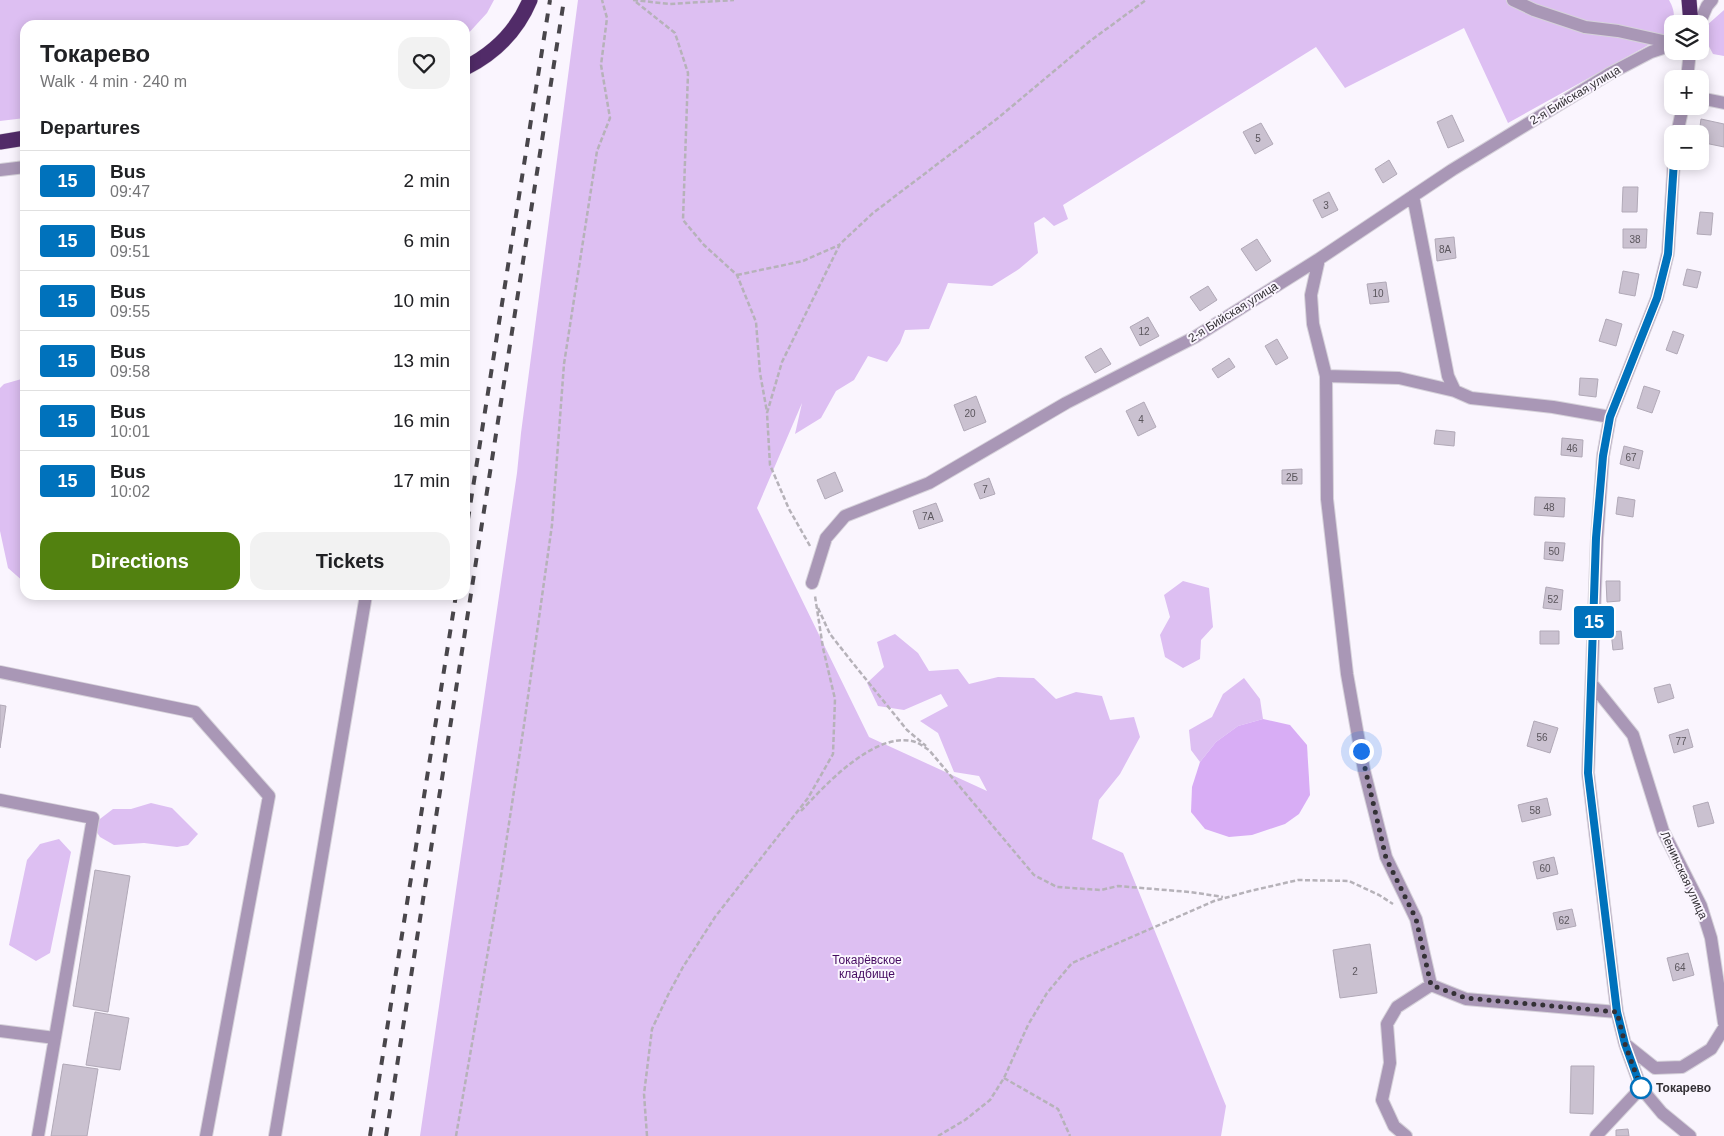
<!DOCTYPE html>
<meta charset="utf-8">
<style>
body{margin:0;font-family:Arial,sans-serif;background:#f2f2f2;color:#202124;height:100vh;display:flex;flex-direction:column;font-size:19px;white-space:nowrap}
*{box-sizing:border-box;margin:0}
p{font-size:16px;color:#757577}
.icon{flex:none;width:28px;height:28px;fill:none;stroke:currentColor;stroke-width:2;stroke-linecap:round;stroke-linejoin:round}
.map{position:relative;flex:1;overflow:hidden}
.details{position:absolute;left:20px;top:20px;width:450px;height:580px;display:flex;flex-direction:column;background:#fff;border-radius:15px;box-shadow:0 2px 12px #0003}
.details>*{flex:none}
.badge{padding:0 10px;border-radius:4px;font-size:18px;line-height:32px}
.buttons{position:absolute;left:1664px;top:15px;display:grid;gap:10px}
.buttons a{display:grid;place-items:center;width:45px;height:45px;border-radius:10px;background:#fff;box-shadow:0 2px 12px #0003;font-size:25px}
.you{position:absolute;width:25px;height:25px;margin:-12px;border:4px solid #fff;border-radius:50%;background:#1a73e8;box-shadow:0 0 0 8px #1a73e833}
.map>.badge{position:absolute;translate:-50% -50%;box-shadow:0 0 0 2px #fff}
h2{padding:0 20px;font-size:19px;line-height:45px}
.round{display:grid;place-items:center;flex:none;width:52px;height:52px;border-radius:15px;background:#f2f2f2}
.head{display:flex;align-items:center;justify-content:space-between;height:85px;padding:0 20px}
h1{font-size:24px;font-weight:800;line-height:38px}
.button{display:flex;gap:10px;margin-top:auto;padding:10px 20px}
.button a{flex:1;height:58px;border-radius:15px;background:#528110;color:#fff;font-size:20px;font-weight:800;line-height:58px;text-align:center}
.button a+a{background:#f2f2f2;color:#202124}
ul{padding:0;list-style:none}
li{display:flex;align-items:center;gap:15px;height:60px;padding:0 20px;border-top:1px solid #e0e0e0}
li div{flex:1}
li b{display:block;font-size:19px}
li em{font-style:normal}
li .badge{min-width:55px;font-weight:700;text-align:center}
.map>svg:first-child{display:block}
.green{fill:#ddbff2}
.water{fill:#d8adf5}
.building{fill:#cac1d0;stroke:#b1a9b7}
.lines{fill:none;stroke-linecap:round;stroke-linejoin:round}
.minor-casing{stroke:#d6d2da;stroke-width:14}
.highway-casing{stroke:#d6d2da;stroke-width:16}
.path{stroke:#b6b2b9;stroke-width:2.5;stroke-dasharray:5 2.5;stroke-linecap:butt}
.minor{stroke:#a997b6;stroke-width:12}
.highway{stroke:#512b68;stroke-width:15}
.rail{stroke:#49464b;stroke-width:4;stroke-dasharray:9 9;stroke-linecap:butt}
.line-casing{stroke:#fff;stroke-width:11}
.line{stroke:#0072bc;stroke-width:8}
.walk{stroke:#343136;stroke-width:5;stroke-dasharray:0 9}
.stop-dot{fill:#fff;stroke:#0072bc;stroke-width:2.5}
.labels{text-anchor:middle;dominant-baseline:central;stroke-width:4;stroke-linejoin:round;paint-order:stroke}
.number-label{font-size:10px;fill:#5a555c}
.street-label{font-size:12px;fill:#343136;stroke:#faf5fe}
.park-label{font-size:12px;fill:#450b61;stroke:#faf5fe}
.stop-label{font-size:12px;font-weight:bold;fill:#343136;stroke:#faf5fe;text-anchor:start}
</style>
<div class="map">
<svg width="1724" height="1136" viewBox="0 0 1724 1136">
<rect width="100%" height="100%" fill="#faf5fe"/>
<path class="green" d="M0 0H494L487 13 465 37V25H25V118L0 121Z
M578 0H1669C1677 14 1673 19 1672 32L1508 123 1464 28 1345 88 1316 47 1063 205 1068 219 1054 226 1044 217 1034 223 1038 253 1019 269 992 286 948 283 929 329 905 330 900 343 887 362 868 356 854 380 836 391 821 418 795 434 802 403 757 508 869 737 987 791 979 776 954 772 938 733 920 721 948 706 941 694 904 710 878 706 867 683 884 667 877 642 895 634 918 653 929 671 958 669 969 684 998 677 1034 678 1056 699 1076 692 1102 696 1110 720 1134 717 1140 737 1120 774 1099 800 1092 839 1123 853 1226 1106 1221 1136H420L517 473 521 433Z
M1724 10V56L1713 54 1704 37 1706 26Z
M25 378V583L8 568 0 531V388L4 384Z
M1183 581 1209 588 1213 627 1201 640 1200 659 1183 668 1165 657 1160 635 1170 617 1164 595Z
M1244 678 1260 699 1263 719 1238 726 1216 742 1200 762 1191 750 1189 730 1212 717 1223 694Z
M151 803 172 808 198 834 188 845 177 847 144 843 114 845 100 837 92 825 113 809H131Z
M59 839 71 852 50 953 36 961 9 945 27 860 40 844Z"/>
<path class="water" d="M1263 719 1290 725 1307 745 1310 795 1299 814 1285 824 1252 835 1229 837 1205 829 1191 812 1192 787 1200 762 1216 742 1238 726Z"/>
<path class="building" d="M1452 115 1464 141 1448 148 1437 122Z
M1701 119 1724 124V147L1700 142V134H1699Z
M1261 123 1273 144 1255 154 1243 132Z
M1389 160 1397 174 1383 183 1375 169Z
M1623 187H1638L1637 212H1622Z
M1329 192 1338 210 1322 218 1313 200Z
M1700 212 1713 213 1711 235 1697 234Z
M1623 229H1647L1646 248H1623Z
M1454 237 1456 258 1437 261 1435 239Z
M1257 239 1271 261 1256 271 1241 249Z
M1687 269 1701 272 1697 288 1683 285Z
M1623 271 1639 274 1635 296 1619 293Z
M1386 282 1389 302 1370 304 1367 284Z
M1208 286 1217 300 1200 311 1190 297Z
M1148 317 1159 336 1140 346 1130 327Z
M1606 319 1622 324 1616 346 1599 341Z
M1673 331 1684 335 1677 354 1666 350Z
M1277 339 1288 358 1276 365 1265 346Z
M1101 348 1111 364 1095 373 1085 357Z
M1229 358 1235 367 1218 378 1212 369Z
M1580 378 1598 379 1596 397 1579 395Z
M1644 386 1660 391 1652 413 1637 408Z
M976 396 986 422 964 431 954 405Z
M1144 402 1156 427 1138 436 1126 411Z
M1436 430 1455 432 1454 446 1434 444Z
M1562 438 1583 440 1582 457 1561 455Z
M1624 446 1643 451 1639 469 1620 464Z
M1302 469V484H1282V470Z
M835 472 843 491 825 499 817 480Z
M989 478 995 494 980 499 974 484Z
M1535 497 1565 498 1564 517 1534 515Z
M1618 497 1635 500 1633 517 1616 514Z
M936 503 943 521 919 529 913 511Z
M1545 542 1565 543 1563 561 1544 559Z
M1606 581H1620V601L1607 602Z
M1546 587 1563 590 1561 610 1543 608Z
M1540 631H1559V644H1540Z
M1621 631 1623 649 1613 650 1611 632Z
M1670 684 1674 698 1658 703 1654 688Z
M0 705 6 706 0 748Z
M1534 721 1558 728 1550 753 1527 746Z
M1688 729 1693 747 1674 753 1669 735Z
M1547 798 1551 815 1522 822 1518 805Z
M1708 802 1714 823 1698 827 1693 806Z
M1554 857 1558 874 1537 879 1533 862Z
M95 870 130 876 108 1012 73 1006Z
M1572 909 1576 926 1557 930 1553 913Z
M1370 944 1377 993 1340 998 1333 950Z
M1688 953 1694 975 1673 981 1667 958Z
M95 1012 129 1018 120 1070 86 1065Z
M63 1064 98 1069 87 1136H51Z
M1571 1066H1594L1593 1114 1570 1113Z
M1628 1129 1629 1136H1616V1130Z"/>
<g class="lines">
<defs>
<path id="minor" d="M1513 0 1534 10 1585 27 1618 31 1672 43
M1699 24 1707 6 1712 0
M1687 79 1690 51
M1700 98 1724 103
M1677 134 1683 106
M1674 161 1668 253 1657 298 1610 417 1603 456 1597 538 1588 773 1617 1012 1625 1044 1641 1088 1662 1113 1690 1136
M0 170 25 167
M1413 196 1448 376 1455 391 1471 398 1553 407 1610 417
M1319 259 1311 295 1313 324 1326 376 1327 499 1347 674 1364 770 1386 857 1416 919 1431 985 1466 999 1617 1012
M1326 376 1399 378 1455 391
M812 583 826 538 845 516 929 483 1066 403 1195 337 1319 259 1452 170 1609 74 1651 52 1672 45
M0 672 195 712 269 796 206 1136
M1592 684 1633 735 1663 831 1701 906 1711 938 1724 1023
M0 800 93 818 38 1136
M0 1031 55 1038
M1625 1044 1655 1068 1682 1067 1695 1059 1711 1049 1724 1028
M275 1136 366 595
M1406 1136 1394 1126 1382 1100 1390 1063 1387 1024 1397 1007 1431 985
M1596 1136 1641 1088"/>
<path id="highway" d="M1689 0 1691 24
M465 68C495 53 517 31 530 0
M0 142 25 138"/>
</defs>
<use href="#minor" class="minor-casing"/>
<use href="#highway" class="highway-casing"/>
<path class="path" d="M633 0 670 4 734 0
M636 2 675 33 688 73 683 220 704 245 737 275 756 322 760 373 767 412
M737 275 803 261 839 245
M810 546 789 509 770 465 767 413 782 362 840 244 873 213 998 118 1090 41 1146 0
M818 608 830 634 852 662 907 730 926 746
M801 811C825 785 873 733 912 741 918 742 924 747 929 750L1034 875 1057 887 1101 890 1118 886 1190 892 1223 897
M1004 1078 1058 1109 1070 1136
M456 1136 501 876 524 725 552 525 564 364 597 151 610 118 601 65 607 18 602 0
M647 1136 644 1094 652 1029 668 995 683 967 715 917 808 798 833 754 835 699 823 648 815 596
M938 1136 965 1120 990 1100 1004 1078 1028 1025 1047 993 1072 963 1214 901 1250 891 1298 880 1349 881 1379 895 1393 904"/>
<use href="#minor" class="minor"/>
<use href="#highway" class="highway"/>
<path class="rail" d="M465 538 550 0
M370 1136 456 595
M386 1136 564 0"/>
</g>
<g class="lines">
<defs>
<path id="line" d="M1641 1088 1625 1044 1617 1012 1588 773 1596 538 1603 456 1610 417 1657 298 1668 254 1674 161"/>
</defs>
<use href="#line" class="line-casing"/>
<use href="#line" class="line"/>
<path class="walk" d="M1361 751 1386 858 1416 919 1431 985 1466 998 1617 1012 1625 1044 1641 1088"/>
</g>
<circle class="stop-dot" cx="1641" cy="1088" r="10"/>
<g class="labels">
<g class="number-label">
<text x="1258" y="138">5</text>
<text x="1326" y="205">3</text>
<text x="1635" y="239">38</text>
<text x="1445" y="249">8А</text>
<text x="1378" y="293">10</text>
<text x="1144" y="331">12</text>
<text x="970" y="413">20</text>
<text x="1141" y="419">4</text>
<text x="1572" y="448">46</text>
<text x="1631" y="457">67</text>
<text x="1292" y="477">2Б</text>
<text x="985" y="489">7</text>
<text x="1549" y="507">48</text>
<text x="928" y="516">7А</text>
<text x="1554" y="551">50</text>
<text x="1553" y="599">52</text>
<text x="1542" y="737">56</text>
<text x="1681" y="741">77</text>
<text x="1535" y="810">58</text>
<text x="1545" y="868">60</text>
<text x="1564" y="920">62</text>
<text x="1680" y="967">64</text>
<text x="1355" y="971">2</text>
</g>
<g class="street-label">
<text transform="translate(1575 95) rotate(-31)">2-я Бийская улица</text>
<text transform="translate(1233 312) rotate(-32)">2-я Бийская улица</text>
<text transform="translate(1684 875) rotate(65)">Ленинская улица</text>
</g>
<g class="park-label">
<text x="867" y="960">Токарёвское<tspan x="867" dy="14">кладбище</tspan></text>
</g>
<g class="stop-label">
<text x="1656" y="1088">Токарево</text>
</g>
</g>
</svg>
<div class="buttons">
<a><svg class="icon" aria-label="layers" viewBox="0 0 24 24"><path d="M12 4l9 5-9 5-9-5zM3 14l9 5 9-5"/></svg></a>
<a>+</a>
<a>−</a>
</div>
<div class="you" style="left:1361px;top:751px"></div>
<b class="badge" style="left:1594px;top:622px;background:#0072bc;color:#fff">15</b>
<section class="details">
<div class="head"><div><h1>Токарево</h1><p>Walk · 4 min · 240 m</p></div><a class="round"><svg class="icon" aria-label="heart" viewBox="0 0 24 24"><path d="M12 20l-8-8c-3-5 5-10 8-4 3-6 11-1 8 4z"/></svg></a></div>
<h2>Departures</h2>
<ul>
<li><span class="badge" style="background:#0072bc;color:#fff">15</span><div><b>Bus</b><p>09:47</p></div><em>2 min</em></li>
<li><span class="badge" style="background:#0072bc;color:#fff">15</span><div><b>Bus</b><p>09:51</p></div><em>6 min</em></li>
<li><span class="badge" style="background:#0072bc;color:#fff">15</span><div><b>Bus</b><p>09:55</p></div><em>10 min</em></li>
<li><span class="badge" style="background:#0072bc;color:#fff">15</span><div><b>Bus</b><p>09:58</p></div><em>13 min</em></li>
<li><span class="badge" style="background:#0072bc;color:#fff">15</span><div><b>Bus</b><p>10:01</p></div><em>16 min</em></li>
<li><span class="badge" style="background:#0072bc;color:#fff">15</span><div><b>Bus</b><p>10:02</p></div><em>17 min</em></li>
</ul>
<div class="button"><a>Directions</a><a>Tickets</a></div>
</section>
</div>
